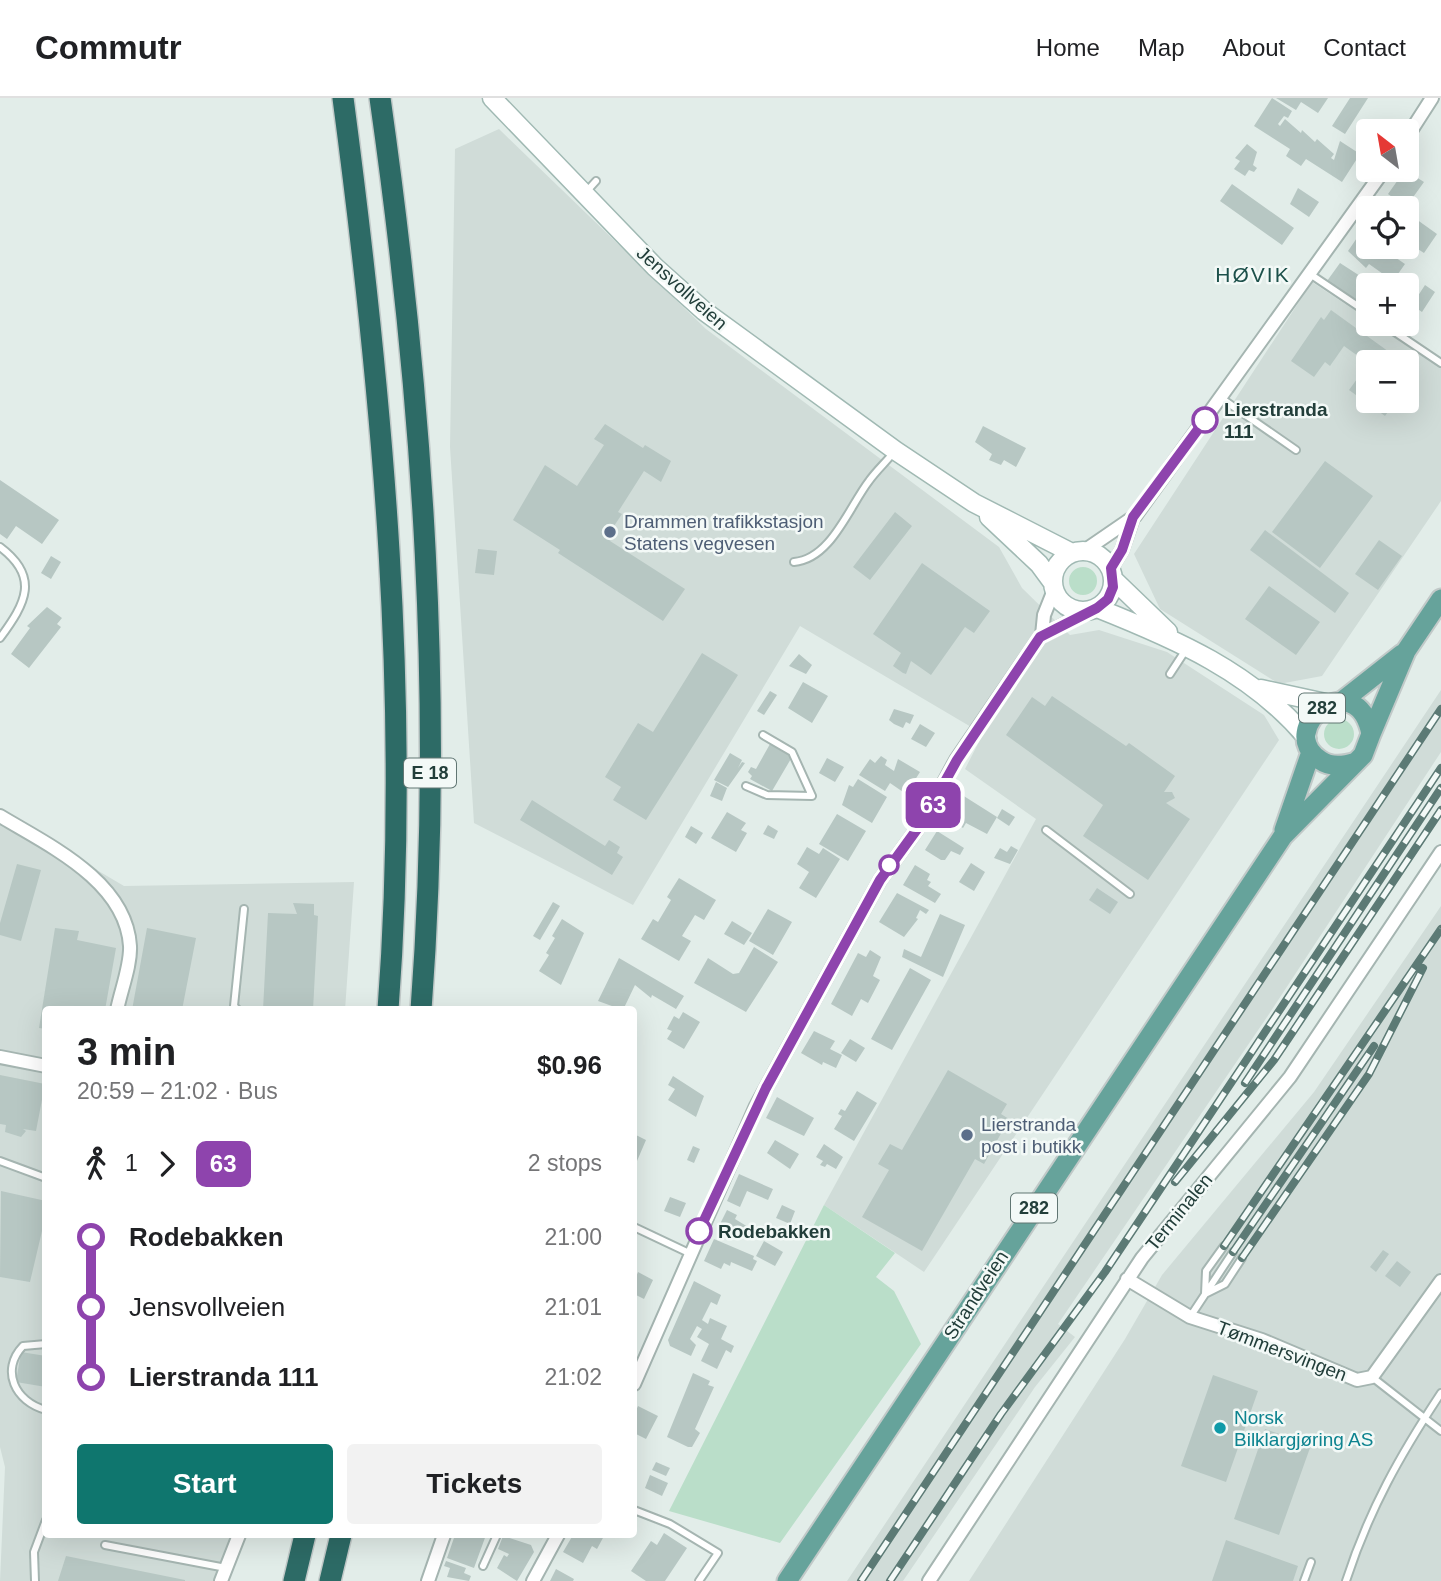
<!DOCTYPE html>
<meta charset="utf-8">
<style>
body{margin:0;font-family:Helvetica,sans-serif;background:#f2f2f2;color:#202124;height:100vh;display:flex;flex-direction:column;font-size:26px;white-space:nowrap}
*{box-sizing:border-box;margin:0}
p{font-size:23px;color:#757577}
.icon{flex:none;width:38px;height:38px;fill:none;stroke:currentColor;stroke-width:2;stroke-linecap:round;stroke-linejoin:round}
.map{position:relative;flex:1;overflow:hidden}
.panel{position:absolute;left:42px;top:908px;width:595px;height:532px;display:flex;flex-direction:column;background:#fff;border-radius:7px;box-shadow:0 7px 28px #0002}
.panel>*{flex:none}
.badge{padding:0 14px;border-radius:10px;font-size:24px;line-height:46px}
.needle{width:46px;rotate:329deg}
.tools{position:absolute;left:1356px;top:21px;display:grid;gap:14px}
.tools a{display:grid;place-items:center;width:63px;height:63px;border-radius:7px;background:#fff;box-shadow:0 7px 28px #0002;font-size:35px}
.map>.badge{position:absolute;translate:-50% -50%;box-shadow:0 0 0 4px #fff}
.legs{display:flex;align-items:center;gap:10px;height:77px;padding:0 35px;font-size:23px}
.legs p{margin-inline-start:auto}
.headline{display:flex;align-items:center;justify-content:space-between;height:119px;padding:0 35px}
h1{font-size:38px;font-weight:800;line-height:52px}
.button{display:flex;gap:14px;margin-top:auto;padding:14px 35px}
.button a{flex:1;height:80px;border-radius:7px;background:#0f766e;color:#fff;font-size:28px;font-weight:800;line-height:80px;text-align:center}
.button a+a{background:#f2f2f2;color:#202124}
ul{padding:0 35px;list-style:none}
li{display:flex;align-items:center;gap:24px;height:70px;font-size:26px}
li i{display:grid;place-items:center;width:10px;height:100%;margin:0 9px;background:currentColor}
li i::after{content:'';width:18px;height:18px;margin:-9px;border:5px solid;border-radius:50%;background:#fff}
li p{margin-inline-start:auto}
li:first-child i{background:linear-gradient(#0000 50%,currentColor 0)}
li:last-child i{background:linear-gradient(currentColor 50%,#0000 0)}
header{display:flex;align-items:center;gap:42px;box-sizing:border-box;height:98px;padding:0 35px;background:#fff;border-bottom:2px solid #e0e0e0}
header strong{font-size:33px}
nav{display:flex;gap:38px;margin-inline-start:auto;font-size:24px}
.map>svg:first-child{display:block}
.built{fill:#d0dcd8;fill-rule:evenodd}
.green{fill:#badec9}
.building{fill:#b7c7c3}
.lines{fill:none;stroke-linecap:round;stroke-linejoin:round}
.lane-casing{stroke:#a5b5b1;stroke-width:10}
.street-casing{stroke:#a5b5b1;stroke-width:16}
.secondary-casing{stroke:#a0b9b3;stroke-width:21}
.primary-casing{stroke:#c1c9c8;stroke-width:23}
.highway-casing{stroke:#c1c9c8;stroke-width:24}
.lane{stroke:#fff;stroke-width:6}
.street{stroke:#fff;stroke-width:12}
.secondary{stroke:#fff;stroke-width:18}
.primary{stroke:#66a39b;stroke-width:19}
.highway{stroke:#2d6b66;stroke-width:21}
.rail-casing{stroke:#5c7a75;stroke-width:8}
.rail{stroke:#f3f9f7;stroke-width:5;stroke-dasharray:16;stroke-linecap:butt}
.line-1-casing{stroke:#fff;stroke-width:16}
.line-1{stroke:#8e44ad;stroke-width:10}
.stop-1-dot{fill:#fff;stroke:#8e44ad;stroke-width:3.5}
.service-dot{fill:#5c6f8a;stroke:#f3f9f7;stroke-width:2.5}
.culture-dot{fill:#0f9aa8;stroke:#f3f9f7;stroke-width:2.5}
.labels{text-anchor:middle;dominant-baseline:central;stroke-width:5;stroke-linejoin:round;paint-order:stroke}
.shield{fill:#f3f9f7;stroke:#617673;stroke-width:2}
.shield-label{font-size:18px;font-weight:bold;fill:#223e3a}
.street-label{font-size:19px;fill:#223e3a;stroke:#f3f9f7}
.stop-label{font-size:19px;font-weight:bold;fill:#223e3a;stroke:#f3f9f7;text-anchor:start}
.service-label{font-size:19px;fill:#4e5e75;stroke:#f3f9f7;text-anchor:start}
.culture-label{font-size:19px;fill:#0d838f;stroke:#f3f9f7;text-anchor:start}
.neighbourhood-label{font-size:21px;letter-spacing:2px;fill:#1d514b;stroke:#f3f9f7}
</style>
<header>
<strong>Commutr</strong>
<nav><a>Home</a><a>Map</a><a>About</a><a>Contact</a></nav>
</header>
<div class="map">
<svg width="1441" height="1483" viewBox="0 0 1441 1483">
<rect width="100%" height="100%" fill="#e2ede9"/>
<path class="built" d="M499 31 706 231 999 449 1022 490 1070 537 1099 532 1167 554 1264 617 1279 642 924 1174 824 1107 1036 721 965 671 983 636 800 528 633 807 474 725 450 349 455 51Z
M1312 184 1368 221V226H1375L1441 270V403L1322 578 1279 586 1160 511 1134 456ZM1368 264H1407V303H1368Z
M1441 592V654L1267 919 1058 1226 1075 1239 1035 1289 903 1483H847Z
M0 715 124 788 354 784 345 912H46V1437H243L226 1483H0L5 1369 0 1349Z
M1441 808V1483H969L1125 1241 1162 1177 1314 994Z"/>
<path class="green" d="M1069 483a14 14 0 1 1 28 0a14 14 0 1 1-28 0Z
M1324 636a15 15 0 1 1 30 0a15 15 0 1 1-30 0Z
M824 1107 895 1155 876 1179 894 1193 921 1246 780 1445 669 1413Z"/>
<path class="building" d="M1272 0 1292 13 1288 20 1284 18 1278 26 1280 28 1285 21 1301 35 1302 32 1315 44 1317 41 1334 56 1331 60 1334 62 1340 43 1360 56 1342 84 1306 61 1301 68 1286 58 1290 51 1254 28Z
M1276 0H1328L1318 15 1301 4 1296 12Z
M1350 0H1368L1345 36 1332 28Z
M1247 46 1257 54 1253 67 1257 70 1254 74 1249 72 1245 78 1234 71 1240 63 1235 60Z
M1405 72 1424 84 1406 109 1388 96Z
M1232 86 1294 130 1282 147 1220 103Z
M1298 90 1319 104 1309 119 1290 106Z
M1385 101 1394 107 1396 105 1403 110H1379Z
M1409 116 1437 136 1424 155 1407 144Z
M1361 134 1368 139V149H1380L1405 166 1393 183 1369 166 1366 170 1348 153Z
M1340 165 1374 187H1368V212L1327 183Z
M1425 187 1435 194 1422 214 1412 207Z
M1331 212 1403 264H1368V303H1396L1385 318 1349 292 1365 270 1358 258 1344 248 1330 268 1325 264 1314 279 1291 263 1321 219 1324 222Z
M1407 267 1417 274 1407 287Z
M605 326 643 350 645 347 671 363 661 384 644 373 618 414 622 416 612 431 616 434 610 443 685 491 663 523 558 455 560 452 513 422 545 367 577 388 604 347 594 341Z
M983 328 1026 350 1016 369 1004 362 1001 367 989 362 992 356 975 344Z
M1325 363 1373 398 1320 470 1272 434Z
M0 382 59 422 42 446 16 428 7 441 0 436Z
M895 414 912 428 870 482 853 469Z
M1265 432 1349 495 1335 515 1250 452Z
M1379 442 1402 458 1378 492 1355 476Z
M478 451 497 453 494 477 475 475Z
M51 458 61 464 51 481 41 475Z
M922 465 990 513 974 535 965 529 931 577 911 563 906 576 903 575 893 568 901 555 873 536Z
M1269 488 1320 524 1296 557 1245 521Z
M47 509 62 520 57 526 61 529 29 570 11 556 30 530 27 528Z
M702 555 738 577 646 722 613 702 621 689 605 679 638 625 653 634Z
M799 556 812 567 806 576 789 568Z
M803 584 828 598 812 625 788 610Z
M770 593 777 597 764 617 757 613Z
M1052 598 1126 648 1129 645 1175 678 1164 694H1172L1175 700 1166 705 1190 721 1148 782 1083 738 1103 707 1006 637 1032 599 1045 608Z
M894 611 914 617 910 626 906 624 903 630 894 626 889 622Z
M920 626 935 635 926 649 911 641Z
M770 646 792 659 772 693 750 681 752 678 748 674 751 669 756 671Z
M730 655 742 662 738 670 742 664 745 665 728 689 714 682Z
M881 658 887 662 885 667 894 673 898 661 920 674 906 696 890 685 885 693 859 677 870 661 875 665Z
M827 660 844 669 835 684 819 675Z
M858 681 887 699 872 725 842 707 849 687 853 689Z
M716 684 727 690 722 703 710 698Z
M959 695 997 719 987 736 966 725 963 730 945 718Z
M532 702 605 748 609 742 620 749 617 755 623 759 612 777 520 722Z
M1002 711 1015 719 1009 728 997 720Z
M727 714 746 725 741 732 747 735 736 754 711 740Z
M837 716 866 733 848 763 819 746Z
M768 727 778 733 774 741 763 736Z
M691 728 703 735 696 746 685 739Z
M937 733 964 750 960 757 951 753 945 762H941L925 752Z
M1011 748 1018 752 1010 766 994 760 1000 750 1007 754Z
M807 749 819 756 823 750 840 761 816 800 799 790 809 774 797 766Z
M971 765 985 774 974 793 959 784Z
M17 766 41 772 21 843 0 837V825Z
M915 767 930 776 927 782 931 784 928 788 941 796 935 805 903 787Z
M679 780 716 802 704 822 695 817 682 838 691 843 679 863 641 841 653 821 658 824 671 802 667 799Z
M1097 790 1118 804 1110 816 1089 802Z
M897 795 929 812 926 816 920 812 916 820 918 821 904 839 879 824Z
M553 804 560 808 540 842 533 838Z
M293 805 314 806V817L318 818 313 912H263L268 815 297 816Z
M768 811 792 824 773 857 749 843Z
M940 816 965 827 943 879 902 859 904 851 921 859Z
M562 821 584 835 561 887 539 873 549 857 546 855 555 840 552 838Z
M732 823 752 835 744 847 724 836Z
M55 830 79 833 77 842 116 850 105 912H46V931L39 930Z
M147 830 196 840 182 912H132Z
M754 849 778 864 746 914 694 885 708 860 733 876 739 875Z
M870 852 881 859 873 878 880 882 868 905 861 901 852 918 831 906 858 855 866 859Z
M619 860 684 898 676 911 652 897 651 900 635 887 623 912 598 903Z
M910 870 931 882 892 952 871 941Z
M683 914 700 924 684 951 667 941 672 933 667 931 674 918 679 921Z
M814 933 835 943 830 951 842 957 836 970 823 964 822 967 801 955Z
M850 941 865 950 856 964 841 955Z
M948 972 1007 1006 1001 1016 1009 1021 984 1066 975 1061 922 1153 862 1119 889 1072 878 1066 890 1046 902 1052Z
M0 977 45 986 36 1033 23 1031 26 1033 21 1039 5 1034 6 1027 0 1026Z
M673 978 704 998 696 1019 668 1002 675 991 668 987Z
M857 993 877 1005 854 1043 834 1031 842 1018 838 1016 841 1011 845 1013Z
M777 999 814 1020 804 1038 766 1020Z
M634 1036 646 1042 634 1070Z
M775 1042 799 1056 790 1071 767 1055Z
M824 1046 843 1059 836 1071 827 1066 825 1069 820 1067 823 1063 816 1059Z
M693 1048 700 1051 694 1065 687 1062Z
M739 1076 773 1091 768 1102 747 1093 740 1109 727 1103Z
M1 1093 46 1103V1116L30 1184 0 1179Z
M670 1099 686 1105 680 1119 664 1113Z
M782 1107 795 1113 790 1126 776 1120Z
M727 1112 737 1117 735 1121 748 1129 743 1138 719 1128Z
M714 1141 754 1158 753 1161 757 1163 752 1173 731 1164 730 1168 724 1165 721 1171 704 1163Z
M764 1143 783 1154 775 1168 756 1158Z
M1383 1152 1389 1156 1376 1174 1370 1169Z
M1397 1163 1411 1174 1400 1189 1385 1178Z
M638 1174 653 1182 644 1201 634 1196V1184Z
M694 1183 721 1197 717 1207 711 1204 702 1222 708 1226 710 1220 727 1228 721 1241 734 1248 731 1255 726 1252 717 1271 701 1263 709 1246 697 1239 702 1231 697 1228 690 1241 696 1247 691 1258 670 1248 668 1242Z
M21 1254 46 1258V1289L16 1284Z
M693 1275 710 1283 708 1287 714 1289 695 1331 700 1335 692 1349H688L667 1339Z
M1213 1277 1258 1293 1226 1384 1181 1368Z
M638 1308 658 1318 646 1341 634 1335V1317Z
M1265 1331 1311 1347 1279 1437 1234 1421Z
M656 1364 670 1370 666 1378 652 1372Z
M650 1377 668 1385 662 1398 645 1390Z
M664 1435 687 1450 665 1483H646L631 1473 651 1443 657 1447Z
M455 1437H486L474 1470 447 1460Z
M573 1437H602L604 1438 597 1451 592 1448 583 1465 563 1454Z
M503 1438 531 1447 534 1454 517 1483 497 1470 504 1457 507 1459 509 1456 498 1451Z
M1226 1442 1298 1468 1293 1483H1212Z
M66 1458 185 1482V1483H58Z
M446 1463 466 1470 464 1475 471 1478 469 1483 447 1479 450 1470 444 1468Z
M556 1471 574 1481 573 1483H550Z"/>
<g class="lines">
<defs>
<path id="lane" d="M586 94 596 83
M1310 176 1368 215
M1383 226 1441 265
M1221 300 1296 352
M0 449C40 479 26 505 0 540
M794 464C831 461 849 409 869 383 876 373 886 364 894 354
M1170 576 1187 550
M763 637 792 654 812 698
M746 688 767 697 812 698
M1046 732 1130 796
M238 912 234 908 244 811
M0 1063 46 1080
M634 1129 689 1155
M1224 1148 1206 1173 1205 1196 1225 1186 1242 1160
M1190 1219 1233 1154
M46 1246 23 1248C0 1272 15 1304 46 1312
M1372 1279 1441 1333
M634 1412 670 1426 718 1455 699 1483
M105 1447 226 1470
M483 1468 497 1437
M35 1483 34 1454 46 1422
M1304 1483 1311 1464
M1346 1483C1369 1412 1400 1357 1441 1295"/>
<path id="street" d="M1407 39 1432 0
M1084 453 1135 418 1384 72
M1111 470 1122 452 1133 420
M1042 537 1044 517 1054 492
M0 718C48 747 126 783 130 848 131 867 121 892 117 912
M0 959 46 968
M1127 1181 1190 1219 1262 1242 1357 1282 1372 1279 1441 1183
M634 1286 756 1008 880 782 923 723 956 662 1040 539 1090 513
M221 1483 239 1437
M428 1483 444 1437
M533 1483 558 1437
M929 1483 1142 1160 1290 979 1441 754"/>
<path id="secondary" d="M492 0 655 169 704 213 896 353 974 405 1072 455
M989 419 1039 466 1053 485
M1053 483a30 30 0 1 1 60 0a30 30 0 1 1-60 0Z
M1114 482 1168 534
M1097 510C1175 541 1252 574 1307 640
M1261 591 1330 606"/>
<path id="primary" d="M1341 604 1402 556
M1371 636 1406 553 1441 501
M1284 732 1311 654
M787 1483 1283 738 1363 657 1371 636C1357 564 1273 631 1320 662 1331 670 1344 668 1356 664"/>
<path id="highway" d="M343 0C383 302 411 607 388 912
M380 0C423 302 444 607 421 912
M294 1483 305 1437
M330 1483 341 1437"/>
</defs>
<use href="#lane" class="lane-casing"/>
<use href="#street" class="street-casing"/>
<use href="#secondary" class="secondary-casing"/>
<use href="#primary" class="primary-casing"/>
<use href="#highway" class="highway-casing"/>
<use href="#lane" class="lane"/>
<use href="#street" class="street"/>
<use href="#secondary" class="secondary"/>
<use href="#primary" class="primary"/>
<use href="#highway" class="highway"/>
<defs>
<path id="rail" d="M1245 985 1441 690
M1175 1084 1274 962 1441 712
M1224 1148 1441 831
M1233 1154 1374 948
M1242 1160 1369 976 1423 870
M861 1483 1441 611
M890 1483 1001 1316 1105 1174 1441 670"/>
</defs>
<use href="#rail" class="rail-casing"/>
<use href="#rail" class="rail"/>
</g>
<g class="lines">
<defs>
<path id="line-1" d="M699 1133 766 990 880 782 923 723 957 662 1040 539 1097 510 1108 501 1113 489 1111 470 1122 452 1133 419 1205 322"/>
</defs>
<use href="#line-1" class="line-1-casing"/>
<use href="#line-1" class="line-1"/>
</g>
<g class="stop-1-dot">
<circle cx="1205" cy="322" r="12"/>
<circle cx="889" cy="767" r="9"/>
<circle cx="699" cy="1133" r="12"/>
</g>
<g class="service-dot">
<circle cx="610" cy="434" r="7"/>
<circle cx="967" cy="1037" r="7"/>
</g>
<circle class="culture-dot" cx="1220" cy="1330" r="7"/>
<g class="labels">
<g class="shield">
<rect x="1299" y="595.5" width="46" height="29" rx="5"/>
<rect x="404" y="660.5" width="52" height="29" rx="5"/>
<rect x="1011" y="1095.5" width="46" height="29" rx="5"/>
</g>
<g class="shield-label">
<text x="1322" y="610">282</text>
<text x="430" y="675">E 18</text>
<text x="1034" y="1110">282</text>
</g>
<g class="street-label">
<text transform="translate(682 190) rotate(42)">Jensvollveien</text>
<text transform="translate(1179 1114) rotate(-51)">Terminalen</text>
<text transform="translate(976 1197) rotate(-57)">Strandveien</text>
<text transform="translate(1282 1253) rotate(21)">Tømmersvingen</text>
</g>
<g class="stop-label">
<text x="1224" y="311">Lierstranda<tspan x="1224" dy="22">111</tspan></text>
<text x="718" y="1133">Rodebakken</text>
</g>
<g class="service-label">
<text x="624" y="423">Drammen trafikkstasjon<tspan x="624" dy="22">Statens vegvesen</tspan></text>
<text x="981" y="1026">Lierstranda<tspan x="981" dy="22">post i butikk</tspan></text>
</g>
<g class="culture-label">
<text x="1234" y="1319">Norsk<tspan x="1234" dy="22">Bilklargjøring AS</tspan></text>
</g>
<g class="neighbourhood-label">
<text x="1253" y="176">HØVIK</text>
</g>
</g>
</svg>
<div class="tools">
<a><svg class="needle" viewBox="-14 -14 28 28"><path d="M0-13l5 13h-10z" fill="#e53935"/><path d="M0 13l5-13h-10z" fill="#757577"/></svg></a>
<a><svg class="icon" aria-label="locate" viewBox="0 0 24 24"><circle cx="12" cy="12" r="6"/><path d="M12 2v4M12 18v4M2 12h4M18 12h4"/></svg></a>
<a>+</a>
<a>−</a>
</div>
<b class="badge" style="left:933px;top:707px;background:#8e44ad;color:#fff">63</b>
<section class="panel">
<div class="headline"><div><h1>3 min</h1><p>20:59 – 21:02 · Bus</p></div><b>$0.96</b></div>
<div class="legs"><svg class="icon" aria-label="walk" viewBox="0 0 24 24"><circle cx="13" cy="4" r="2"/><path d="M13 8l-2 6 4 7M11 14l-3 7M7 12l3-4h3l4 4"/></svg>1<svg class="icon" aria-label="forward" viewBox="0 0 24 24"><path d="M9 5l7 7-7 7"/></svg><b class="badge" style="background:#8e44ad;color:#fff">63</b><p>2 stops</p></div>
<ul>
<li><i style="color:#8e44ad"></i><b>Rodebakken</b><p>21:00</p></li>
<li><i style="color:#8e44ad"></i><span>Jensvollveien</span><p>21:01</p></li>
<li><i style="color:#8e44ad"></i><b>Lierstranda 111</b><p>21:02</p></li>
</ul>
<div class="button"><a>Start</a><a>Tickets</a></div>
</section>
</div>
